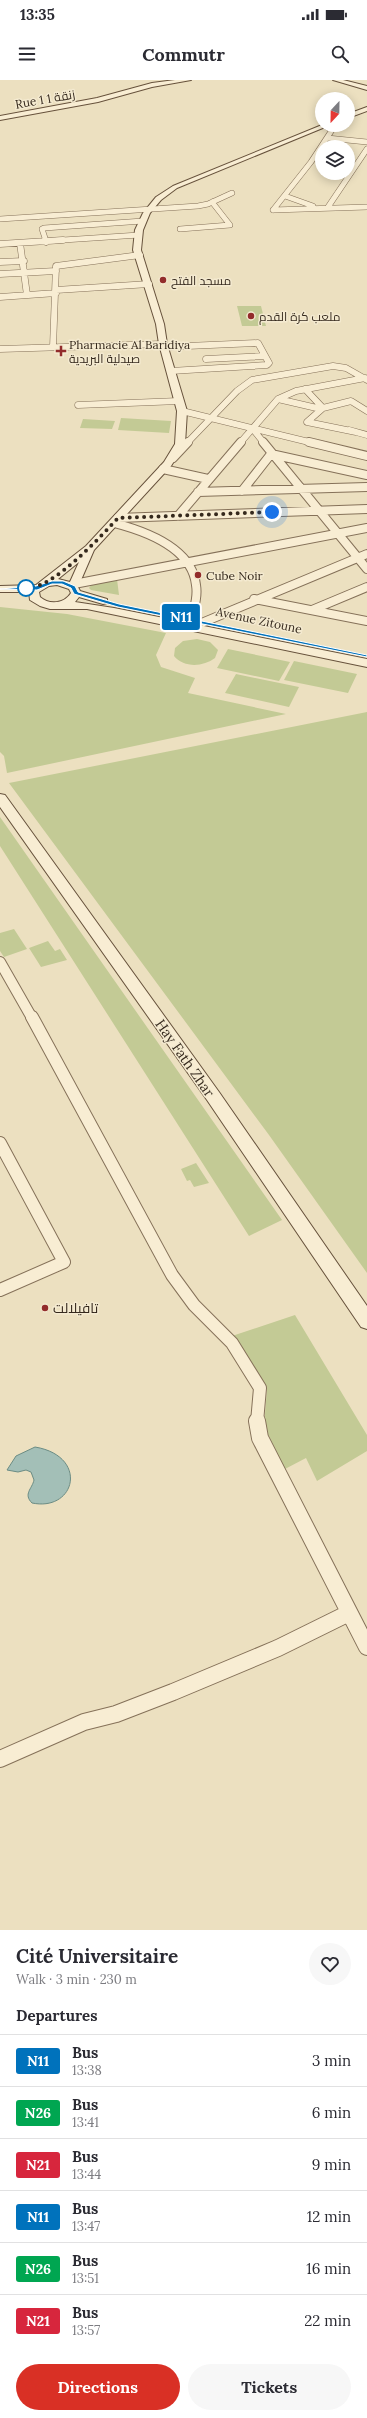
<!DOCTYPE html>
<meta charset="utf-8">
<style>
body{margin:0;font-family:Lora,Cairo,serif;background:#f7f7f7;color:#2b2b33;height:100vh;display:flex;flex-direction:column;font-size:15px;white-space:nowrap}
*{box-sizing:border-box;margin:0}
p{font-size:13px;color:#7c7c81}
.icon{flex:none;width:22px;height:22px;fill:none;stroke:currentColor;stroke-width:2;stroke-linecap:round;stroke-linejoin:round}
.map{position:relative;height:1850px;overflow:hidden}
.side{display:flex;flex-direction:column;background:#fff;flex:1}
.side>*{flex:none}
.badge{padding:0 8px;border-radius:3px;font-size:14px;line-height:26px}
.needle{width:26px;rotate:202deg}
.buttons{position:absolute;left:315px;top:12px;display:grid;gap:8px}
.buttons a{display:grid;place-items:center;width:40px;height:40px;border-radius:50%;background:#fff;box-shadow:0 2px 10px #0003;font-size:20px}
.you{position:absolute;width:20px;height:20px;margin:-10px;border:3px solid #fff;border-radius:50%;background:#1a73e8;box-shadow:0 0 0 6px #1a73e833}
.map>.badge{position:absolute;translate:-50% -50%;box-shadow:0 0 0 2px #fff}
h2{padding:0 16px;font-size:15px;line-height:36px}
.round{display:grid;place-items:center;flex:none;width:42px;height:42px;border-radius:21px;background:#f7f7f7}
.headline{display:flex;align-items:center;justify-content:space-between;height:68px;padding:0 16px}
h1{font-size:19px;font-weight:800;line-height:30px}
.cta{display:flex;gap:8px;margin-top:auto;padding:8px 16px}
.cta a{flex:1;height:46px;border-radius:24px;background:#d93025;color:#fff;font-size:16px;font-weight:800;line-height:46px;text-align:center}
.cta a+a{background:#f7f7f7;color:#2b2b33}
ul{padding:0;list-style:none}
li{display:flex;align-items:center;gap:12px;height:52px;padding:0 16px;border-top:1px solid #e1e1e2}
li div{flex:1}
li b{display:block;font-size:15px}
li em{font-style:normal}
li .badge{min-width:44px;font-weight:700;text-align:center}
.status{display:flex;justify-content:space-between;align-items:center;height:28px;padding:0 20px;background:#fff;direction:ltr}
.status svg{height:11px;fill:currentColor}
header{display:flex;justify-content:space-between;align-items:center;height:52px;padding:0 16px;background:#fff;font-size:18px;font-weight:800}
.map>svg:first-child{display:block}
.green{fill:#c3ca95}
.water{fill:#a3bfb7;stroke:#6b8c84}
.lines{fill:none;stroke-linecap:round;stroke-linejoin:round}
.street-far5-casing{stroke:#857159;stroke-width:6}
.street-far4-casing{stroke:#857159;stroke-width:7}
.street-far3-casing{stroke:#857159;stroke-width:10}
.street-far2-casing{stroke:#857159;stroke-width:12}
.street-far1-casing{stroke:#857159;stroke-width:14}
.street-casing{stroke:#857159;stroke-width:18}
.secondary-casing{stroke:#67523c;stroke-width:2}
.street-far5{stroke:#f8edd3;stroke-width:5}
.street-far4{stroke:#f8edd3;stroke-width:6}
.street-far3{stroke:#f8edd3;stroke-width:8}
.street-far2{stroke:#f8edd3;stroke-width:10}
.street-far1{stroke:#f8edd3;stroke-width:12}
.street{stroke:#f8edd3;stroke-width:16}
.secondary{fill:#f8edd3;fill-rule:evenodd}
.line{fill:#0072bc;stroke:#fff}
.walk{stroke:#35291d;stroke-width:4;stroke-dasharray:0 7.2}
.poi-dot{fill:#922c2b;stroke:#f4ead0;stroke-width:1.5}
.stop-dot{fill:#fff;stroke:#0072bc;stroke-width:2}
.labels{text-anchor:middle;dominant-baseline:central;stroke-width:3;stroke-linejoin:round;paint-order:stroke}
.far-street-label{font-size:12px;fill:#35291d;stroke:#f4ead0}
.far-poi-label{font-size:12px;fill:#35291d;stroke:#f4ead0;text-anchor:start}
.street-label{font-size:14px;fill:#35291d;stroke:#f4ead0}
.poi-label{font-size:14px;fill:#35291d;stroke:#f4ead0;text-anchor:start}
</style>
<div class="status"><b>13:35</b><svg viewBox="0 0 49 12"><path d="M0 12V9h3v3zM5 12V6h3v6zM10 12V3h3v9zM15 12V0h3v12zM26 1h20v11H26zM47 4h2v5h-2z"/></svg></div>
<header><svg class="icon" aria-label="menu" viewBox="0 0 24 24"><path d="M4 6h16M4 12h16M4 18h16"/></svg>Commutr<svg class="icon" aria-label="search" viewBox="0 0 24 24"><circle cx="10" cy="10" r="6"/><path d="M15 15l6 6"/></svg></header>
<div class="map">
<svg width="367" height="1850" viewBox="0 0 367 1850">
<rect width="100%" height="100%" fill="#ece0c0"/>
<path class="green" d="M237 226H261L266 246H242Z
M121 338 171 341 169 353 118 350Z
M83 339 115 341 112 349 80 348Z
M117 499 119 515 91 510 89 508 91 505Z
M0 527 67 534 166 553 156 575 161 587 195 598 188 613 286 634 7 693 4 676 0 672Z
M197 559 210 562 218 570 215 578C203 587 184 588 174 576L175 568 183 561Z
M228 569 290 582 279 601 217 588Z
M294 581 357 594 348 613 284 600Z
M236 594 299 607 289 627 225 613Z
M367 632V1193L269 1055 9 703Z
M0 737 282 1140 249 1156 0 766Z
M14 849 27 869 4 877 0 871V853Z
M48 861 55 871 60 869 67 880 41 887 29 868Z
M196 1083 209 1103 194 1107 190 1100 187 1101 181 1089Z
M295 1235 367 1355V1371L317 1401 306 1378 285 1389 264 1346 267 1309 232 1256Z"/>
<path class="water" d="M35 1367C89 1376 76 1432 32 1423 23 1414 32 1409 34 1400L31 1392 26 1390 18 1392 7 1390 16 1376Z"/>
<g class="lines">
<defs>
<path id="street-far5" d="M327 58 367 62
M285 116 313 126
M328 127 367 69
M273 130 311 82 332 50 325 46
M273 130 367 127
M0 139 198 126 208 124 232 113
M180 149 230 145 212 122
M46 161 42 149 44 148 143 141
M48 161 139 155"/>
<path id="street-far4" d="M45 160 46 162
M20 163 27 215
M0 164 63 160
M0 182 24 181
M0 194 56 191
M56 210 149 204
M0 217 56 213
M53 267 56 186 140 175
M164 267 258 263 269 283 267 285 171 291
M0 269 163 264
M206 279 265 276
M305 309 323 328
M278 319 321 329
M78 325 179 321
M182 331 313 363
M252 348 264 363
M349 350 367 355
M356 352 307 342 323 328 351 321 367 331
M187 363 237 311 252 300 333 286 346 288 367 300
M240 363 278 319 296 311 365 298"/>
<path id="street-far3" d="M263 362 367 489
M309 362 367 376
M173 378 188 362
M163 389 208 399
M242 411 271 374 367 395
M198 412 367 407
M178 436 241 362
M118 438 367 429
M114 443C145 451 192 468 196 505 198 517 194 528 191 539
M74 504 367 448
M254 519 367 541
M312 530 367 507
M204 542 367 474"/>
<path id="street-far2" d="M0 882 32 938"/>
<path id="street-far1" d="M32 937 172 1195 194 1225 232 1263 260 1308 257 1342
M0 1063 64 1182 0 1210"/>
<path id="street" d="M257 1341 260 1358 367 1567
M0 1679 84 1642 116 1634 173 1612 278 1568 349 1533"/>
<path id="secondary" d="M175 0H191L152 7 98 22 0 40V36L97 18 152 3Z
M333 0H343L367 6V10Z
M367 27V31L348 38V34Z
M322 45H330L177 108 161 120 150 133 143 150 141 170 164 244 167 264 187 331 185 364 171 386 94 470 78 507 80 511 107 519V523L103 524 79 517 75 522 114 528 367 579V587L87 529H50L40 526 30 520 29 512H0V506L36 505 86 466 164 382 175 364 177 331 159 264 156 244 133 170 135 150 143 133 156 117 173 106ZM79 482 70 502 58 499ZM57 505 69 509 71 513C64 524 49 525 40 517L39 512 49 506Z
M0 714 5 715 219 1012 367 1226V1249L361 1247 207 1020 0 727Z"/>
</defs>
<use href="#street-far5" class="street-far5-casing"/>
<use href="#street-far4" class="street-far4-casing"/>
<use href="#street-far3" class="street-far3-casing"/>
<use href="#street-far2" class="street-far2-casing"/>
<use href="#street-far1" class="street-far1-casing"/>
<use href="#street" class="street-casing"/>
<use href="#secondary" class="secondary-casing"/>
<use href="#street-far5" class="street-far5"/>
<use href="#street-far4" class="street-far4"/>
<use href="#street-far3" class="street-far3"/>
<use href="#street-far2" class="street-far2"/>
<use href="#street-far1" class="street-far1"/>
<use href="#street" class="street"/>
<use href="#secondary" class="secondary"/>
</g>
<path class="line" d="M52 501H63L75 506 78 512 119 524 367 575V577L118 527 74 514 71 508 62 504H52L37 510 0 509 36 506Z"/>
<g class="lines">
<path class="walk" d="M26 508C52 510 100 457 118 438L272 432"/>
</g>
<g class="poi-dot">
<circle cx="163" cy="200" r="4"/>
<circle cx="251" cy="236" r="4"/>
<path d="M59 265h4v4h4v4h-4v4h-4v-4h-4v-4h4z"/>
<circle cx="198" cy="495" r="4"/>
<circle cx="45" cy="1228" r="4"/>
</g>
<circle class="stop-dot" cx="26" cy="508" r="8"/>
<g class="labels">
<g class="far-street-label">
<text transform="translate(45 19) rotate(-10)">Rue 1 زنقة 1</text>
<text transform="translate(259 540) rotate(12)">Avenue Zitoune</text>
</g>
<g class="far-poi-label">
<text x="171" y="200">مسجد الفتح</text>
<text x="259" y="236">ملعب كرة القدم</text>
<text x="69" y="264">Pharmacie Al Baridiya<tspan x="69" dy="14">صيدلية البريدية</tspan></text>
<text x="206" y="495">Cube Noir</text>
</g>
<g class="street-label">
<text transform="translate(185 978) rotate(55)">Hay Fath Zhar</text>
</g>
<g class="poi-label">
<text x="53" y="1228">تافيلالت</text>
</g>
</g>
</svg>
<div class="buttons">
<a><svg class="needle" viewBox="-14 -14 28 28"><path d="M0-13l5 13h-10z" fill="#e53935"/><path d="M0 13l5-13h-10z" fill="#7c7c81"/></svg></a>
<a><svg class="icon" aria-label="layers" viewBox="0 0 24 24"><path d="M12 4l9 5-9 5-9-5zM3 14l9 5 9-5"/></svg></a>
</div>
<div class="you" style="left:272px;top:432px"></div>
<b class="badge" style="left:181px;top:537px;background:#0072bc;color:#fff">N11</b>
</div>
<section class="side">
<div class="headline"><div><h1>Cité Universitaire</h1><p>Walk · 3 min · 230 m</p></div><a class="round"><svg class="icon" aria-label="heart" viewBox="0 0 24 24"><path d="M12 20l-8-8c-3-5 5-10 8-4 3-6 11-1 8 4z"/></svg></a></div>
<h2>Departures</h2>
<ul>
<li><span class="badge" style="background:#0072bc;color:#fff">N11</span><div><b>Bus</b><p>13:38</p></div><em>3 min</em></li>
<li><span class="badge" style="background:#00a651;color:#fff">N26</span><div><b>Bus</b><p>13:41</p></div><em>6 min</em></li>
<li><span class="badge" style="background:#d7263d;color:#fff">N21</span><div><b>Bus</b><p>13:44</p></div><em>9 min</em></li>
<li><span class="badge" style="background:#0072bc;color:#fff">N11</span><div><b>Bus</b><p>13:47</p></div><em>12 min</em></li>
<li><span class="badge" style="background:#00a651;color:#fff">N26</span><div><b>Bus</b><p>13:51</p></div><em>16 min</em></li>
<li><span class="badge" style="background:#d7263d;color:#fff">N21</span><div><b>Bus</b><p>13:57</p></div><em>22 min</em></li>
</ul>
<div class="cta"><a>Directions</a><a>Tickets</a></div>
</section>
